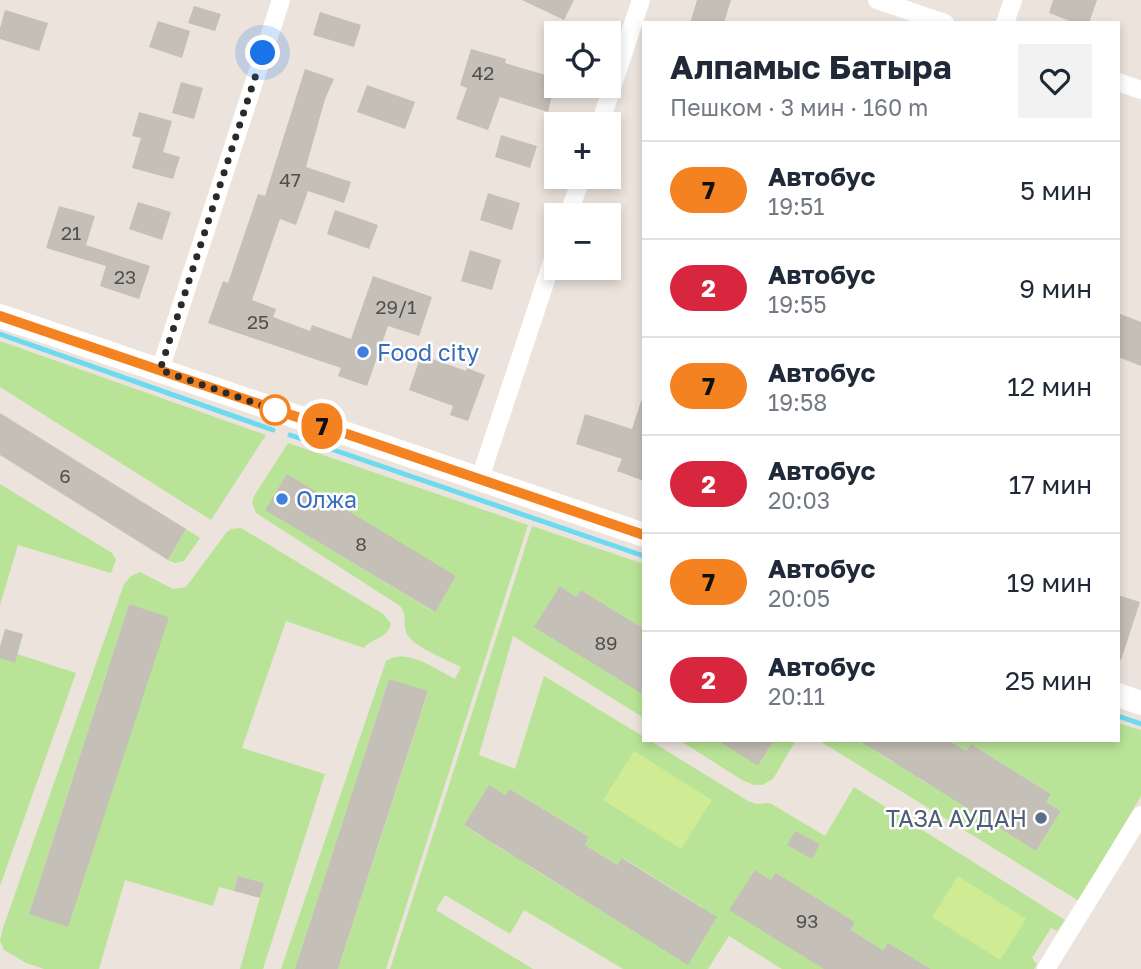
<!DOCTYPE html>
<html lang="ru">
<meta charset="utf-8">
<style>
body{margin:0;font-family:"Golos Text",sans-serif;background:#f2f2f3;color:#1f2937;height:100vh;display:flex;flex-direction:column;font-size:26px;white-space:nowrap}
*{box-sizing:border-box;margin:0}
p{font-size:23px;color:#747a83}
.icon{flex:none;width:38px;height:38px;fill:none;stroke:currentColor;stroke-width:2;stroke-linecap:round;stroke-linejoin:round}
.map{position:relative;flex:1;overflow:hidden}
.details{position:absolute;left:642px;top:21px;width:478px;height:721px;display:flex;flex-direction:column;background:#fff;border-radius:0px;box-shadow:0 4px 10px #0003}
.details>*{flex:none}
.badge{padding:0 14px;border-radius:23px;font-size:24px;line-height:46px}
.fabs{position:absolute;left:544px;top:21px;display:grid;gap:14px}
.fabs a{display:grid;place-items:center;width:77px;height:77px;border-radius:0px;background:#fff;box-shadow:0 4px 10px #0003;font-size:35px}
.you{position:absolute;width:35px;height:35px;margin:-18px;border:5px solid #fff;border-radius:50%;background:#1a73e8;box-shadow:0 0 0 10px #1a73e833}
.map>.badge{position:absolute;translate:-50% -50%;box-shadow:0 0 0 4px #fff}
.round{display:grid;place-items:center;flex:none;width:74px;height:74px;border-radius:0px;background:#f2f2f3}
.head{display:flex;align-items:center;justify-content:space-between;height:119px;padding:0 28px}
h1{font-size:33px;font-weight:700;line-height:52px}
ul{padding:0;list-style:none}
li{display:flex;align-items:center;gap:21px;height:98px;padding:0 28px;border-top:2px solid #e0e1e3}
li div{flex:1}
li b{display:block;font-size:26px}
li em{font-style:normal}
li .badge{min-width:77px;font-weight:700;text-align:center}
.map>svg:first-child{display:block}
.green{fill:#b9e497;fill-rule:evenodd}
.pitch{fill:#cfeb93}
.lines{fill:none;stroke-linecap:round;stroke-linejoin:round}
.stream{stroke:#6ddaf0;stroke-width:5}
.building{fill:#c4bfb7}
.minor{stroke:#fff;stroke-width:18}
.secondary{stroke:#fff;stroke-width:24}
.line-casing{stroke:#fff;stroke-width:16}
.line{stroke:#f58220;stroke-width:10}
.walk{stroke:#2a2a2a;stroke-width:7;stroke-dasharray:0 12.6}
.shop-dot{fill:#3f7fe0;stroke:#fff;stroke-width:2.5}
.stop-dot{fill:#fff;stroke:#f58220;stroke-width:3.5}
.service-dot{fill:#5c6f8a;stroke:#fff;stroke-width:2.5}
.labels{text-anchor:middle;dominant-baseline:central;stroke-width:5;stroke-linejoin:round;paint-order:stroke}
.number-label{font-size:19px;fill:#504f4d}
.shop-label{font-size:23px;fill:#366cbe;stroke:#fff;text-anchor:start}
.service-label{font-size:23px;fill:#4e5e75;stroke:#fff;text-anchor:end}
</style>
<div class="map">
<svg width="1141" height="969" viewBox="0 0 1141 969">
<rect width="100%" height="100%" fill="#ece3dc"/>
<path class="green" d="M0 341 266 435 211 520 0 387Z
M288 443 528 525 386 969H338L428 692 389 679 299 957 298 969H281L386 661C407 647 435 669 455 679L461 667C449 661 412 646 407 634 402 624 408 615 400 606L256 513 252 502 254 496ZM266 510 456 576 434 612Z
M0 484 112 553 116 560 111 573 18 545 0 605Z
M532 526 644 564V629L581 590 576 597 560 587 644 695V718L513 636 479 755 515 769 544 676 644 737V740H649L748 801 756 804 770 803 825 836 854 787 1065 920 1057 931 1051 928 1032 958 1037 964 1034 969H931L888 943 883 950 851 930 855 922 777 874 771 880 755 870 730 910 826 969H782L729 936 708 969H623L524 910 510 934 445 895 436 910 533 969H390ZM489 786 505 795 510 789 589 837 585 845 617 865 623 858 702 907 712 925 688 964 527 865 532 857 519 849 513 856 495 845 487 829 482 837 464 825Z
M241 528 383 614 391 623C388 639 373 637 364 648L286 621 242 748 325 774 263 969H240L264 883 238 876 234 891 219 887 213 906 125 880 99 969H44L26 963 4 950 0 940 3 928 124 584 131 576 140 572 173 589 186 587 226 533 231 529ZM129 604 168 617 29 914Z
M186 529 200 538 184 561 175 563 168 560Z
M17 654 76 673 0 886V658Z
M1118 723 1141 730V796L1079 901 818 740H858L862 743 864 740 875 751 892 762 898 754C913 778 930 790 959 792L955 800 1036 851 1061 811 1046 802 1051 794 971 744 966 751 948 740H1118Z
M679 740H717L728 747 733 740 758 766 774 740H796L773 779 762 785H754L742 780Z"/>
<path class="pitch" d="M634 751 712 800 681 849 603 800Z
M958 876 1026 919 1000 960 932 917Z"/>
<g class="lines">
<path class="stream" d="M0 334 273 430
M290 435 644 556
M1118 716 1141 724"/>
</g>
<path class="building" d="M522 0H574L564 20Z
M697 0H731L724 23H690Z
M1053 0H1097L1089 23H1075L1049 13Z
M194 6 221 14 215 31 188 23Z
M5 10 48 23 39 51 0 39V28Z
M320 12 361 25 354 47 313 35Z
M158 21 190 31 182 58 149 47Z
M471 49 506 59 505 63 556 78 548 112 500 97 488 130 456 119 467 88 460 85Z
M305 69 334 79 325 99 306 167 351 182 344 203 308 191 296 225 280 219 252 300 276 309 273 317 310 331 312 325 351 339 373 276 432 297 419 336 388 326 367 386 338 376 341 368 208 323 223 281 228 283 258 194 265 196Z
M181 82 203 88 194 119 172 113Z
M367 85 415 102 405 129 357 112Z
M139 112 172 121 163 152 180 157 173 179 132 168 141 138 132 136Z
M501 135 537 146 530 168 495 157Z
M488 193 520 203 512 230 480 220Z
M138 202 171 212 162 240 129 229Z
M59 206 95 216 86 245 150 266 139 299 100 286 106 266 46 248Z
M335 210 378 225 369 249 327 234Z
M470 250 501 260 492 290 461 281Z
M1118 313 1141 322V366L1118 357Z
M421 355 466 371 467 368 485 375 468 421 450 415 453 406 409 390Z
M641 401H644V481L617 471 622 459 576 444 585 414 632 429Z
M0 413 186 529 168 560 0 455Z
M287 474 456 576 435 612 265 510Z
M560 586 576 597 581 590 644 629V695L534 627Z
M1118 595 1140 602 1121 660 1118 659Z
M129 604 169 617 68 927 29 914Z
M5 629 23 634 15 663 0 658V646Z
M389 679 428 691 338 969H295Z
M717 740H774L758 766Z
M858 740H948L966 751 971 744 1051 794 1046 802 1061 811 1036 851Z
M489 785 505 795 510 789 589 837 585 845 617 865 622 858 717 917 688 965 464 825Z
M795 831 820 844 812 859 787 845Z
M755 870 771 880 776 873 855 922 851 930 883 950 888 943 931 969H824L729 910Z
M238 876 264 883 260 898 234 891Z"/>
<g class="lines">
<path class="minor" d="M877 0 945 23
M1005 23 1013 0
M1118 82 1141 90
M600 124 641 0
M568 215 582 177
M160 370 281 0
M479 481 556 250
M1046 969 1141 815"/>
<path class="secondary" d="M0 316 644 535
M1118 695 1141 703"/>
</g>
<g class="lines">
<defs>
<path id="line" d="M0 316 644 535"/>
</defs>
<use href="#line" class="line-casing"/>
<use href="#line" class="line"/>
<path class="walk" d="M263 53 160 370 275 410"/>
</g>
<g class="shop-dot">
<circle cx="363" cy="352" r="7"/>
<circle cx="282" cy="499" r="7"/>
</g>
<circle class="stop-dot" cx="275" cy="410" r="14"/>
<circle class="service-dot" cx="1041" cy="818" r="7"/>
<g class="labels">
<g class="number-label">
<text x="483" y="72">42</text>
<text x="290" y="179">47</text>
<text x="71" y="232">21</text>
<text x="125" y="276">23</text>
<text x="396" y="306">29/1</text>
<text x="258" y="321">25</text>
<text x="65" y="475">6</text>
<text x="361" y="543">8</text>
<text x="606" y="642">89</text>
<text x="807" y="920">93</text>
</g>
<g class="shop-label">
<text x="377" y="352">Food city</text>
<text x="296" y="499">Олжа</text>
</g>
<g class="service-label">
<text x="1027" y="818">ТАЗА АУДАН</text>
</g>
</g>
</svg>
<div class="fabs">
<a><svg class="icon" aria-label="locate" viewBox="0 0 24 24"><circle cx="12" cy="12" r="6"/><path d="M12 2v4M12 18v4M2 12h4M18 12h4"/></svg></a>
<a>+</a>
<a>−</a>
</div>
<div class="you" style="left:263px;top:53px"></div>
<b class="badge" style="left:322px;top:426px;background:#f58220;color:#111">7</b>
<section class="details">
<div class="head"><div><h1>Алпамыс Батыра</h1><p>Пешком · 3 мин · 160 m</p></div><a class="round"><svg class="icon" aria-label="heart" viewBox="0 0 24 24"><path d="M12 20l-8-8c-3-5 5-10 8-4 3-6 11-1 8 4z"/></svg></a></div>
<ul>
<li><span class="badge" style="background:#f58220;color:#111">7</span><div><b>Автобус</b><p>19:51</p></div><em>5 мин</em></li>
<li><span class="badge" style="background:#d7263d;color:#fff">2</span><div><b>Автобус</b><p>19:55</p></div><em>9 мин</em></li>
<li><span class="badge" style="background:#f58220;color:#111">7</span><div><b>Автобус</b><p>19:58</p></div><em>12 мин</em></li>
<li><span class="badge" style="background:#d7263d;color:#fff">2</span><div><b>Автобус</b><p>20:03</p></div><em>17 мин</em></li>
<li><span class="badge" style="background:#f58220;color:#111">7</span><div><b>Автобус</b><p>20:05</p></div><em>19 мин</em></li>
<li><span class="badge" style="background:#d7263d;color:#fff">2</span><div><b>Автобус</b><p>20:11</p></div><em>25 мин</em></li>
</ul>
</section>
</div>
